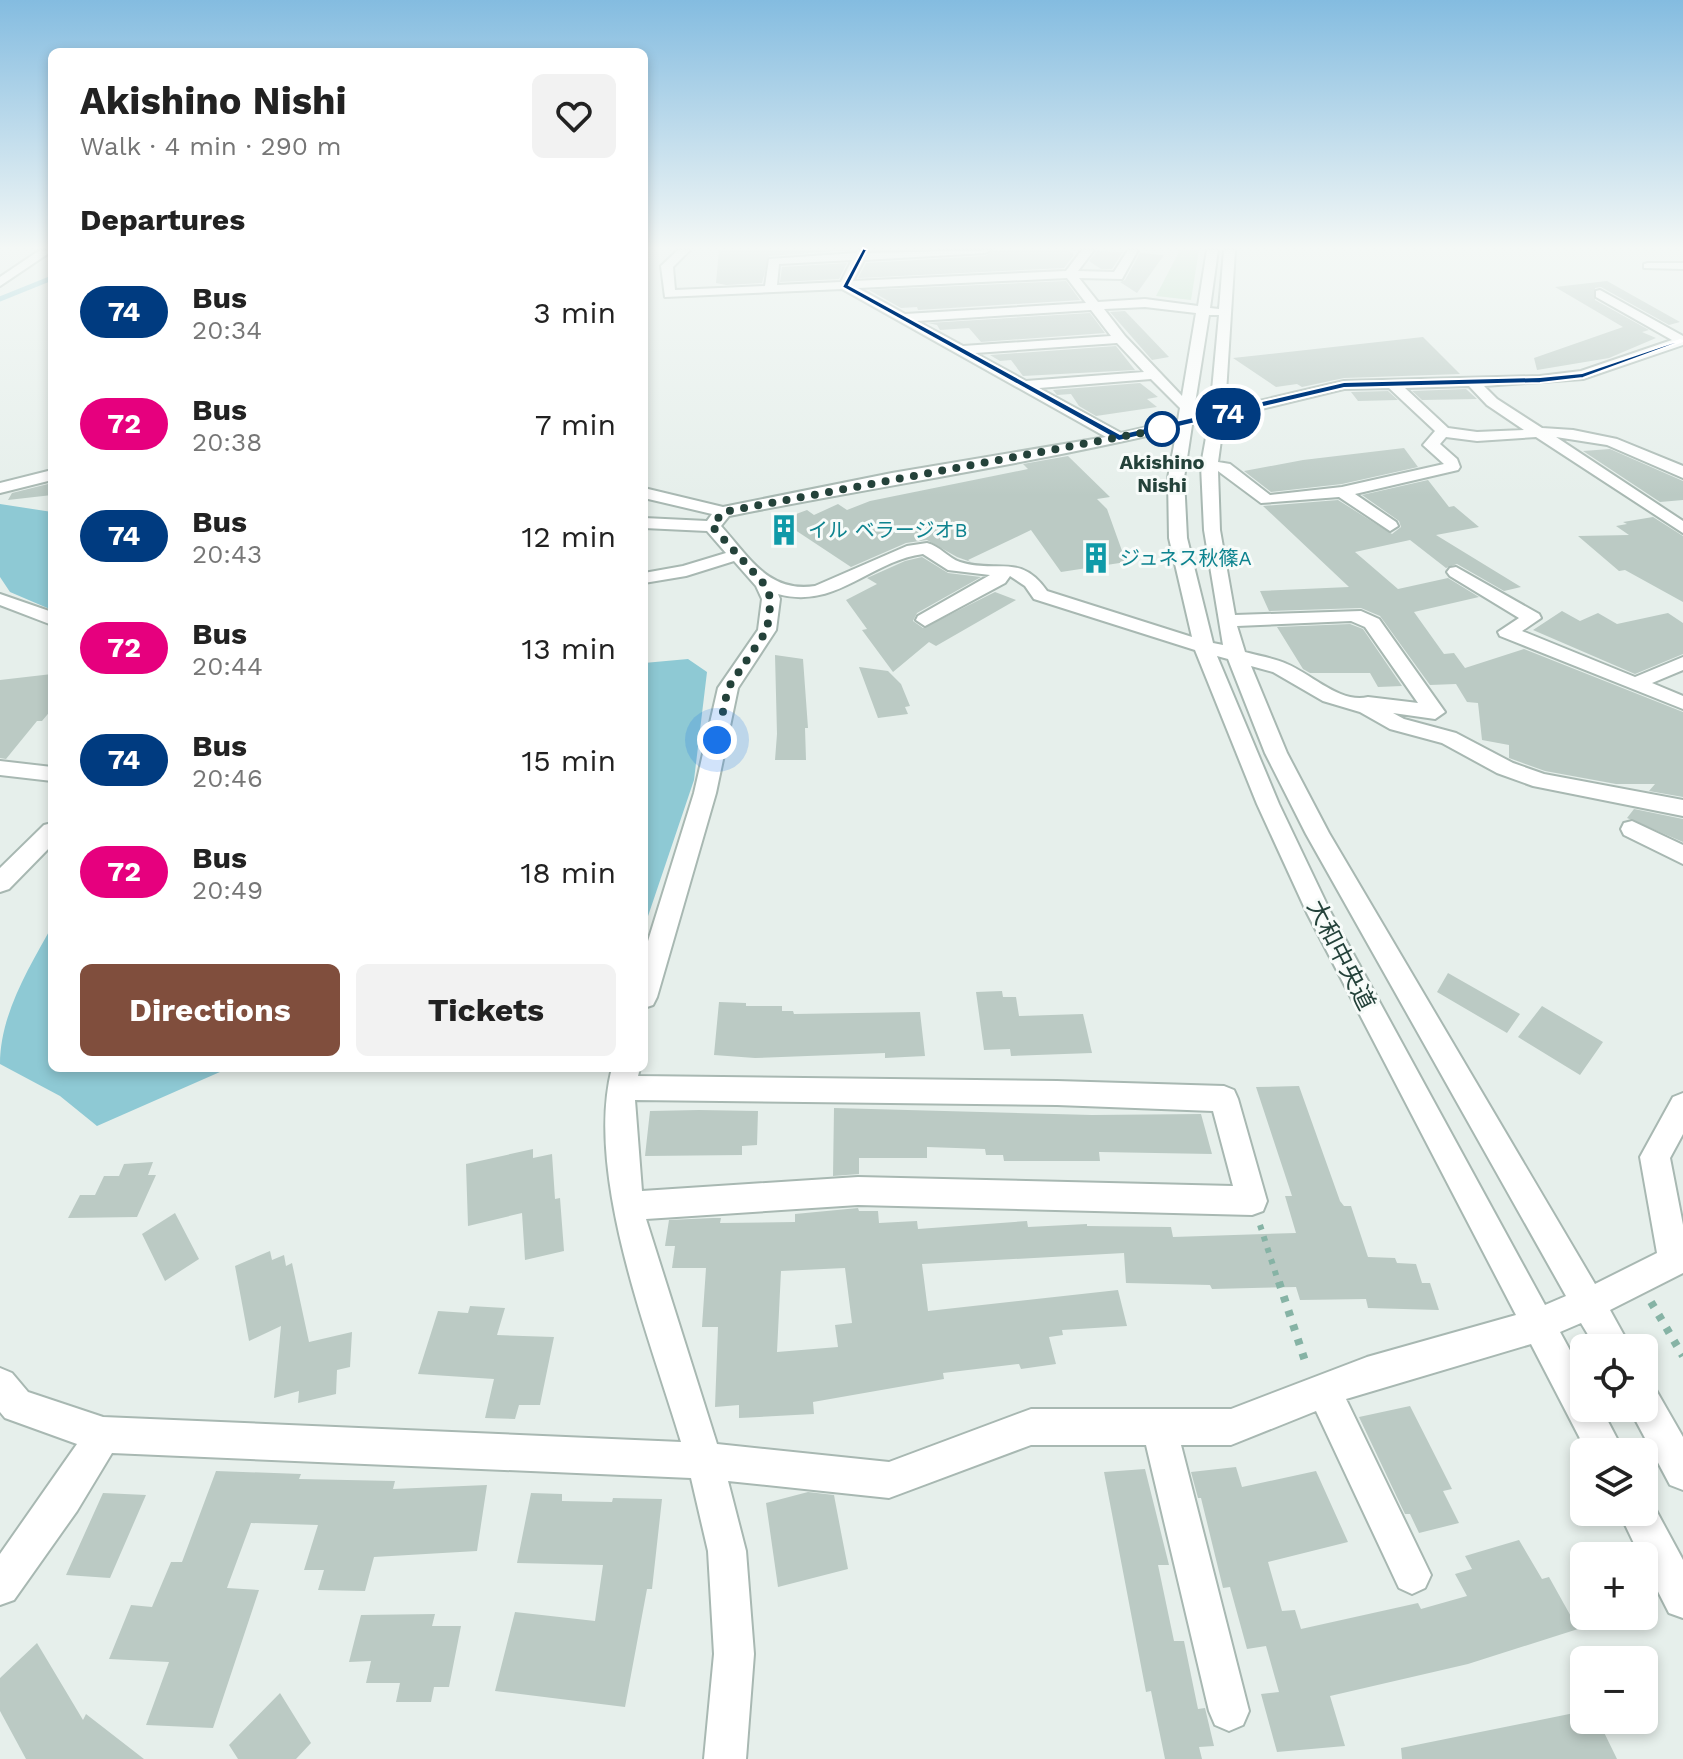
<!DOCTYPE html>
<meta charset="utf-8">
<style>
body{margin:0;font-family:"Work Sans","Noto Sans JP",sans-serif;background:#f2f2f2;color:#222;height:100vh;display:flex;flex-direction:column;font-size:30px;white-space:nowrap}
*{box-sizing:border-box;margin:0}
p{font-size:26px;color:#767676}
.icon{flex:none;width:44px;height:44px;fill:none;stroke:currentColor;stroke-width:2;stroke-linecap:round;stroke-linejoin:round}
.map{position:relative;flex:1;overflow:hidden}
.drawer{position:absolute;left:48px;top:48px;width:600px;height:1024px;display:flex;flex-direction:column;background:#fff;border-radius:12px;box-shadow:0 4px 12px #0003}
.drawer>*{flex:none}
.badge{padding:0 16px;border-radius:26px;font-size:28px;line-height:52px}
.buttons{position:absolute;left:1570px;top:1334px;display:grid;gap:16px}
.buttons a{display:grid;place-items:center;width:88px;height:88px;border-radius:12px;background:#fff;box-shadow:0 4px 12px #0003;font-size:40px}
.you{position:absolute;width:40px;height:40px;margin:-20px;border:6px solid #fff;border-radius:50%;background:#1a73e8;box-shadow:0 0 0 12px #1a73e833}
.map>.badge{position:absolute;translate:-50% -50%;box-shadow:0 0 0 4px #fff}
h2{padding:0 32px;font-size:30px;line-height:72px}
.round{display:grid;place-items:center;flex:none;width:84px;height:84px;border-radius:12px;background:#f2f2f2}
.headline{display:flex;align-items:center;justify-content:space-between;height:136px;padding:0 32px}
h1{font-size:38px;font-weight:700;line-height:60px}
.primary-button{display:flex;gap:16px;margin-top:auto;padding:16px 32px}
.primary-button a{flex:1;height:92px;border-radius:12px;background:#804e3d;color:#fff;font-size:32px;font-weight:700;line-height:92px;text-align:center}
.primary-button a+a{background:#f2f2f2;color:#222}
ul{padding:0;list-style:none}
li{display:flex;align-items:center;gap:24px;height:112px;padding:0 32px}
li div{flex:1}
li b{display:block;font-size:30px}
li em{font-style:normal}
li .badge{min-width:88px;font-weight:700;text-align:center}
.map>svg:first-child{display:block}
.green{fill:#bfe0c8}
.water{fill:#8ec9d4}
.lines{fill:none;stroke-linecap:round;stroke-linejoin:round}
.stream{stroke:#8ec9d4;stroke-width:5}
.building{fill:#bbcac4;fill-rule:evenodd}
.minor-casing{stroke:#a8b8b2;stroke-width:4}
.path-far1{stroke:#86b3a5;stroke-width:6;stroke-dasharray:5 7;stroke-linecap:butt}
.path{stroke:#86b3a5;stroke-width:8;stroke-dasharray:6 9;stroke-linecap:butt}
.minor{fill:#fff;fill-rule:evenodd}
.line{fill:#003b80;stroke:#fff;stroke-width:2}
.walk{stroke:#24423a;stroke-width:8;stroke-dasharray:0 14.4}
.stop-dot{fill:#fff;stroke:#003b80;stroke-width:4}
.labels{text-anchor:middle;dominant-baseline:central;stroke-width:6;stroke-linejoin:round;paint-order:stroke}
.far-stop-label{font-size:20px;font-weight:bold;fill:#24423a;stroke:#f7fbf9}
.far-culture-label{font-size:20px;fill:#0d838f;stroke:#f7fbf9;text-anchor:start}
.street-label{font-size:24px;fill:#24423a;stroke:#f7fbf9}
</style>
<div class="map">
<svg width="1683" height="1759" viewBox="0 0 1683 1759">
<rect width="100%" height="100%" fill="#e6efeb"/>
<path class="green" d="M1180 250H1199L1191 300 1156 296Z"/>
<path class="water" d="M0 504 52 512V610L10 592 0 577Z
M688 659 707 672 694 780 644 928V663Z
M52 926V1068H229L97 1126 60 1096 0 1064C0 1014 29 968 52 926Z"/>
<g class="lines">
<path class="stream" d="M0 299 52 278"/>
</g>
<path class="building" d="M719 250H851L769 256 762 283 726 285 716 283Z
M1069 250 1074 255 1064 268 858 278 866 263 985 256 993 251Z
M1097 251 1123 252 1112 269H1101L1089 261Z
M1140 253 1164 255 1137 293 1120 282 1125 280Z
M847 263 839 279 780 282 782 267Z
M1066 281 1080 300 918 310 917 307 901 308 869 290Z
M1607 281 1680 322 1669 325 1601 287 1595 288V300L1649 330 1642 332 1656 338 1609 358 1537 370 1534 358 1623 327 1555 287Z
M1125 311 1169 357 1152 360 1110 312Z
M1090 313 1105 333 981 342 969 328 940 330 937 325 928 323Z
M1423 337 1460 374 1344 378 1302 387 1297 384 1276 387 1233 358Z
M1116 346 1135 370 1023 376 1011 360 1000 361 990 355Z
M1140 383 1158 397 1147 399 1157 407 1096 416 1079 406 1071 394 1057 395 1053 390Z
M1466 389 1477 399 1422 400 1412 391Z
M1388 391 1398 400 1358 401 1351 392Z
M1404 448 1418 467 1342 484 1271 492 1244 471 1303 460Z
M1610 449 1683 481V500L1660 502 1583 451Z
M1068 456 1110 497 1097 499 1107 509 1126 562 1061 572 1031 530 968 560 971 562 957 557 927 540 906 543 851 567 780 520 807 510 814 515 838 504 847 510 870 501 1028 469 1023 464Z
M1428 480 1449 507 1454 506 1479 527 1436 535 1521 587 1504 591 1457 564 1446 568 1410 540 1355 552 1398 589 1448 578 1479 597 1414 612 1444 654 1454 653 1465 668 1524 649 1683 712V797L1649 791 1655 784H1616L1545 771 1509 758V745L1482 740 1478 703 1467 702 1456 684 1430 685 1380 616 1361 608 1269 611 1260 591 1349 587 1263 506 1338 500 1392 534 1401 527 1399 521 1362 495Z
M52 483V495L8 500 12 493Z
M1653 517 1683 536V602L1625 570 1619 571 1578 536 1629 535 1616 526 1627 524 1623 522Z
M922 557 948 573 981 577 917 613 913 621 923 628 995 592 1016 600 936 646 929 642 893 672 862 630 867 629 846 600 877 584 867 578 905 561Z
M1562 611 1580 621 1598 613 1617 624 1668 613 1683 623V654L1635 674 1533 630Z
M1350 624 1363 629 1402 686 1378 687 1370 673H1310L1303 669 1277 627Z
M775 655 803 659 808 728H805L806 760H775L777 734Z
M859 667 888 671 901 684 910 706 905 707 908 714 878 718Z
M52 674V709L42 721H37L6 759 0 758V680Z
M1634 809 1683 819V842L1627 818Z
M1448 973 1520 1014 1507 1033 1437 992Z
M1002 991 1003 997H1016L1019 1016 1083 1014 1092 1053 1011 1056 1010 1049 984 1050 976 992Z
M719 1002 746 1003V1006H782V1011H793L794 1014 920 1012 925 1056 885 1058V1053L755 1058 714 1055Z
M1542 1006 1603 1042 1580 1075 1518 1037Z
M1299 1086 1340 1201 1344 1206H1351L1368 1257 1395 1258 1397 1263 1416 1264 1422 1283H1430L1439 1310 1368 1308 1366 1299 1300 1300 1296 1287 1212 1289 1210 1285 1126 1283 1124 1253 922 1264 928 1311 1118 1290 1127 1326 1062 1330 1063 1335 1049 1337 1056 1364 1021 1369 1019 1364 943 1373 944 1379 813 1402 814 1414 739 1418V1405L715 1407 718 1327H702L706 1268H672L675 1246H665L669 1220 713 1218H721L720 1223 795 1222V1214L858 1208 859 1211H878L879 1223 917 1221 918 1229 1027 1221 1028 1227 1087 1224V1226L1171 1227 1173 1237 1296 1233 1285 1196H1292L1256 1087ZM845 1268 852 1323 835 1325 838 1347 777 1352 781 1271Z
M834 1108 1092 1115 1201 1114 1212 1154 1099 1152 1100 1161H1004L1003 1155H986L985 1149 927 1147V1158H859V1174L833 1176Z
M699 1110 758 1111 757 1145 742 1146V1155L645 1156 650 1111Z
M533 1149V1158L552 1154 555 1199 560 1198 564 1251 525 1260 522 1213 468 1226 466 1164Z
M153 1162 148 1175H156L137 1217 68 1218 80 1195H95L104 1176H119L124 1164Z
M175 1213 199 1259 165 1281 142 1234Z
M270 1251 272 1260 284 1255 286 1266 292 1263 309 1342 352 1332 350 1367 337 1370 336 1394 298 1403 299 1391 274 1398 281 1326 249 1341 235 1266Z
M470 1306 505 1308 497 1335 554 1337 540 1405H519L515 1419 485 1418 494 1379 418 1374 438 1311 468 1313Z
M1410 1406 1452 1489 1443 1491 1459 1523 1419 1533 1410 1514H1405L1359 1417Z
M1236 1467 1242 1487 1316 1471 1348 1542 1268 1562 1282 1611 1295 1610 1301 1629 1418 1603 1421 1609 1467 1596 1455 1574 1472 1569 1465 1556 1519 1540 1542 1579 1549 1577 1578 1629 1468 1664 1330 1696 1345 1746 1277 1752 1261 1694 1279 1692 1266 1646 1247 1649 1230 1587 1223 1588 1201 1498H1198L1191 1472Z
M1145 1469 1169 1565H1158L1174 1641H1184L1198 1709 1205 1708 1214 1746 1199 1747 1202 1759H1165L1151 1691 1146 1692 1104 1472Z
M216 1471 301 1474 299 1479 395 1481 393 1489 487 1485 477 1551 374 1557 365 1591 318 1590 324 1570H304L318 1525 251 1523 227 1588 259 1590 213 1728 146 1725 169 1662 109 1659 131 1605 152 1607 171 1562H182Z
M808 1492 834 1495 848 1569 778 1587 766 1503Z
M103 1493 146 1495 110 1578 66 1575Z
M531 1493 562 1494V1501L612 1502 613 1498 662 1499 652 1589H647L625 1707 495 1691 515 1612 595 1621 603 1565 517 1563Z
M435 1614 432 1626H461L449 1687H434L431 1702H396L400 1683H366L371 1661 349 1662 361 1615Z
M37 1643 83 1720 86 1714 144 1759H26L0 1711V1678Z
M280 1693 311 1743 296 1759H238L229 1745Z
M1584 1711V1720H1598L1617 1759H1402L1401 1748Z"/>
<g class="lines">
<defs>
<path id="minor" d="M40 250 52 251 0 286V277Z
M678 250H690L673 267 675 290 765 286 769 259 856 253 858 250H868L867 253 991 250 985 253 864 260 853 281 1066 271 1082 250H1094L1078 271 1114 272 1128 250H1138L1122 279 1079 278 1098 302 1145 299 1198 306 1207 250H1218L1210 308 1219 309 1224 250H1235L1225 409 1344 381 1540 376 1581 371 1672 340 1596 297V291L1600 290 1683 336V345L1583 379 1484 386 1497 399 1542 428 1573 430 1617 439 1683 466V478L1607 445 1556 437 1683 521V533L1536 437 1477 441 1446 437 1440 444 1457 459 1460 467 1458 470 1355 494 1396 522 1398 526 1390 531 1339 497 1261 503 1218 471 1220 530 1235 615 1361 611 1379 619 1445 712 1435 719 1393 713 1404 719 1456 733 1513 763 1544 774 1683 800V816L1533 786 1497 773 1442 743 1390 729 1360 712 1323 701 1273 672 1251 666 1287 753 1329 833 1595 1284 1657 1253 1640 1157 1673 1097 1683 1093V1134L1670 1158 1683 1225V1273L1610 1310 1631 1348H1596L1581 1323 1560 1332 1584 1376V1408H1601L1624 1452H1587L1531 1344 1346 1399 1431 1575 1425 1588 1412 1594 1399 1588 1316 1411 1231 1445H1181L1249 1711 1243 1725 1229 1731 1215 1725 1209 1711 1146 1445H1031L889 1498 728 1481 746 1551 754 1654 746 1759H704L714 1654 708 1551 691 1478 112 1453 77 1511 14 1600 0 1605V1554L77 1444 5 1418 0 1412V1368L12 1373 28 1392 103 1417 681 1442C650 1338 584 1175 612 1068H640L638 1076 1057 1081 1224 1086 1234 1090 1238 1099 1267 1201 1263 1211 1252 1215 858 1205 646 1219 717 1444 889 1462 1031 1409H1231L1367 1357 1516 1315 1307 913 1257 804 1195 650 1034 599 1025 586 1010 576 1005 583 925 626 916 620 918 616 990 575 948 570 923 554C870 561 836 610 778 594L780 599 776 630 738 688 716 793 657 997 653 1005 644 1008V954L694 793 718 688 758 630 762 599 756 586 734 561 686 576 644 583V573L683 566 726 553 707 531 644 528V518L707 521 712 514 644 498V488L723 507 892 473 1106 437 842 289 665 297 661 266ZM852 260 841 282 777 285 779 264ZM1067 278 1086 303 905 314 858 288ZM1145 307 1196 313 1182 396 1125 336 1104 309ZM1091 310 1111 336 963 346 917 321ZM1209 315H1219L1210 412 1193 416ZM1117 343 1144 372 1026 381 975 353ZM1151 379 1180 408 1178 420 1121 433 1039 388ZM1469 386 1487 405 1524 430 1477 432 1448 428 1405 388ZM1389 388 1435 431 1423 445 1444 464 1342 487 1270 495 1230 464 1218 462 1224 418 1344 389ZM1209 421 1201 465 1204 530 1223 645 1213 643 1187 538 1184 478 1192 425ZM1177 429 1168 478 1169 538 1192 637 1047 591C1020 552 996 574 960 562 948 558 940 546 927 543L907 546 815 586C768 593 749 557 721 526L729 516C878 486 1029 464 1177 429ZM1351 621 1365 627 1418 703 1368 697C1341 704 1311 674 1287 664 1274 658 1259 656 1245 652L1237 626ZM1217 656 1228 659 1265 753 1306 834 1566 1296 1545 1305 1331 913 1279 804ZM635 1100 1057 1105 1213 1111 1233 1186 858 1177 642 1191Z
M1648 263H1683V269L1644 268V264Z
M52 470V480L0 493V483Z
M1456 567 1539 614 1541 618 1522 631 1635 677 1683 657V670L1652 683 1683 696V709L1500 636 1498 632 1519 618 1450 576 1447 572 1450 568Z
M0 594 52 612V625L0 605Z
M0 761 52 767V781L0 775Z
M1632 821 1683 845V864L1624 835 1621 829 1624 823Z
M52 823V845L9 889 0 892V868L44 825Z
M1644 1385 1656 1390 1683 1437V1490L1670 1485 1629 1408H1644Z
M1644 1497 1650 1499 1683 1560V1618L1669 1613 1644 1564V1556H1640L1619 1512H1644Z"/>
</defs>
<use href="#minor" class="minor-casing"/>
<path class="path-far1" d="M1260 1225 1279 1284"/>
<path class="path" d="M1279 1282 1307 1367
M1651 1302 1683 1356"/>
<use href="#minor" class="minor"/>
</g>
<linearGradient id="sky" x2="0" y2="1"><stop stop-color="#84bce0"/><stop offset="0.5" stop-color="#f4f8f6"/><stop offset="1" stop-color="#f4f8f6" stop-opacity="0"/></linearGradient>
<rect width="1683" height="496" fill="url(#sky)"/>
<path class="line" d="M863 248 867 250 849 285 1120 434 1344 382 1540 377 1582 373 1680 340 1683 341 1583 378 1540 383 1344 388 1119 441 842 287Z"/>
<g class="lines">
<path class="walk" d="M717 740 728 688 767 630 771 599 764 584 712 526 723 512 1173 427 1162 429"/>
</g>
<defs>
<symbol id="building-bare" viewBox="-9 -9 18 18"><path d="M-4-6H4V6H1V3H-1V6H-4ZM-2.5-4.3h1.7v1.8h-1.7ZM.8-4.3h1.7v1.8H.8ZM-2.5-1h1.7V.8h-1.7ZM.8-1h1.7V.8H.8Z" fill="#0f9aa8" stroke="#f7fbf9" stroke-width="2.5" paint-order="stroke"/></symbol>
</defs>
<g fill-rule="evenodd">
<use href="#building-bare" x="762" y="508" width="44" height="44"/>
<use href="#building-bare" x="1074" y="536" width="44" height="44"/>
</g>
<circle class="stop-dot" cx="1162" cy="429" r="16"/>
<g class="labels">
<g class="far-stop-label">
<text x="1162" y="462">Akishino<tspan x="1162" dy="23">Nishi</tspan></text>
</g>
<g class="far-culture-label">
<text x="808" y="530">イル ベラージオB</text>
<text x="1120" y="558">ジュネス秋篠A</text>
</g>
<g class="street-label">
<text transform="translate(1341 955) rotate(63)">大和中央道</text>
</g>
</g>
</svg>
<div class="buttons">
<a><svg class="icon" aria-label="locate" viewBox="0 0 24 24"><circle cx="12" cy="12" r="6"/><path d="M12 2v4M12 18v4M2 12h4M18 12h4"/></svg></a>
<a><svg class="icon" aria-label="layers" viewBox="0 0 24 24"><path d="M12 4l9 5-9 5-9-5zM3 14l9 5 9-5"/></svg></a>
<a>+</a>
<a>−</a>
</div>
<div class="you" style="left:717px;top:740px"></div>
<b class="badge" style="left:1228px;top:414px;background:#003b80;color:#fff">74</b>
<section class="drawer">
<div class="headline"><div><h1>Akishino Nishi</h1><p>Walk · 4 min · 290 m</p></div><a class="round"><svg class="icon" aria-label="heart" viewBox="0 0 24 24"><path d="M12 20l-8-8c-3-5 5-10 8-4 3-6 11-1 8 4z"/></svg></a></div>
<h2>Departures</h2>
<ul>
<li><span class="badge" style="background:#003b80;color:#fff">74</span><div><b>Bus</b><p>20:34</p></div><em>3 min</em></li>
<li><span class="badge" style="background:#e6007e;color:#fff">72</span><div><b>Bus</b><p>20:38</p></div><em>7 min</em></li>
<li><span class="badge" style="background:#003b80;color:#fff">74</span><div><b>Bus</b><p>20:43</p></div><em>12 min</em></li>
<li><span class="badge" style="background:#e6007e;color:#fff">72</span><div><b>Bus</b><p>20:44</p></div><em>13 min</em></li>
<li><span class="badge" style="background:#003b80;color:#fff">74</span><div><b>Bus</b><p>20:46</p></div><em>15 min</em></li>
<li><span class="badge" style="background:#e6007e;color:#fff">72</span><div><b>Bus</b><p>20:49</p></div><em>18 min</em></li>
</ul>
<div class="primary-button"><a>Directions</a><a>Tickets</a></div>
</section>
</div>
